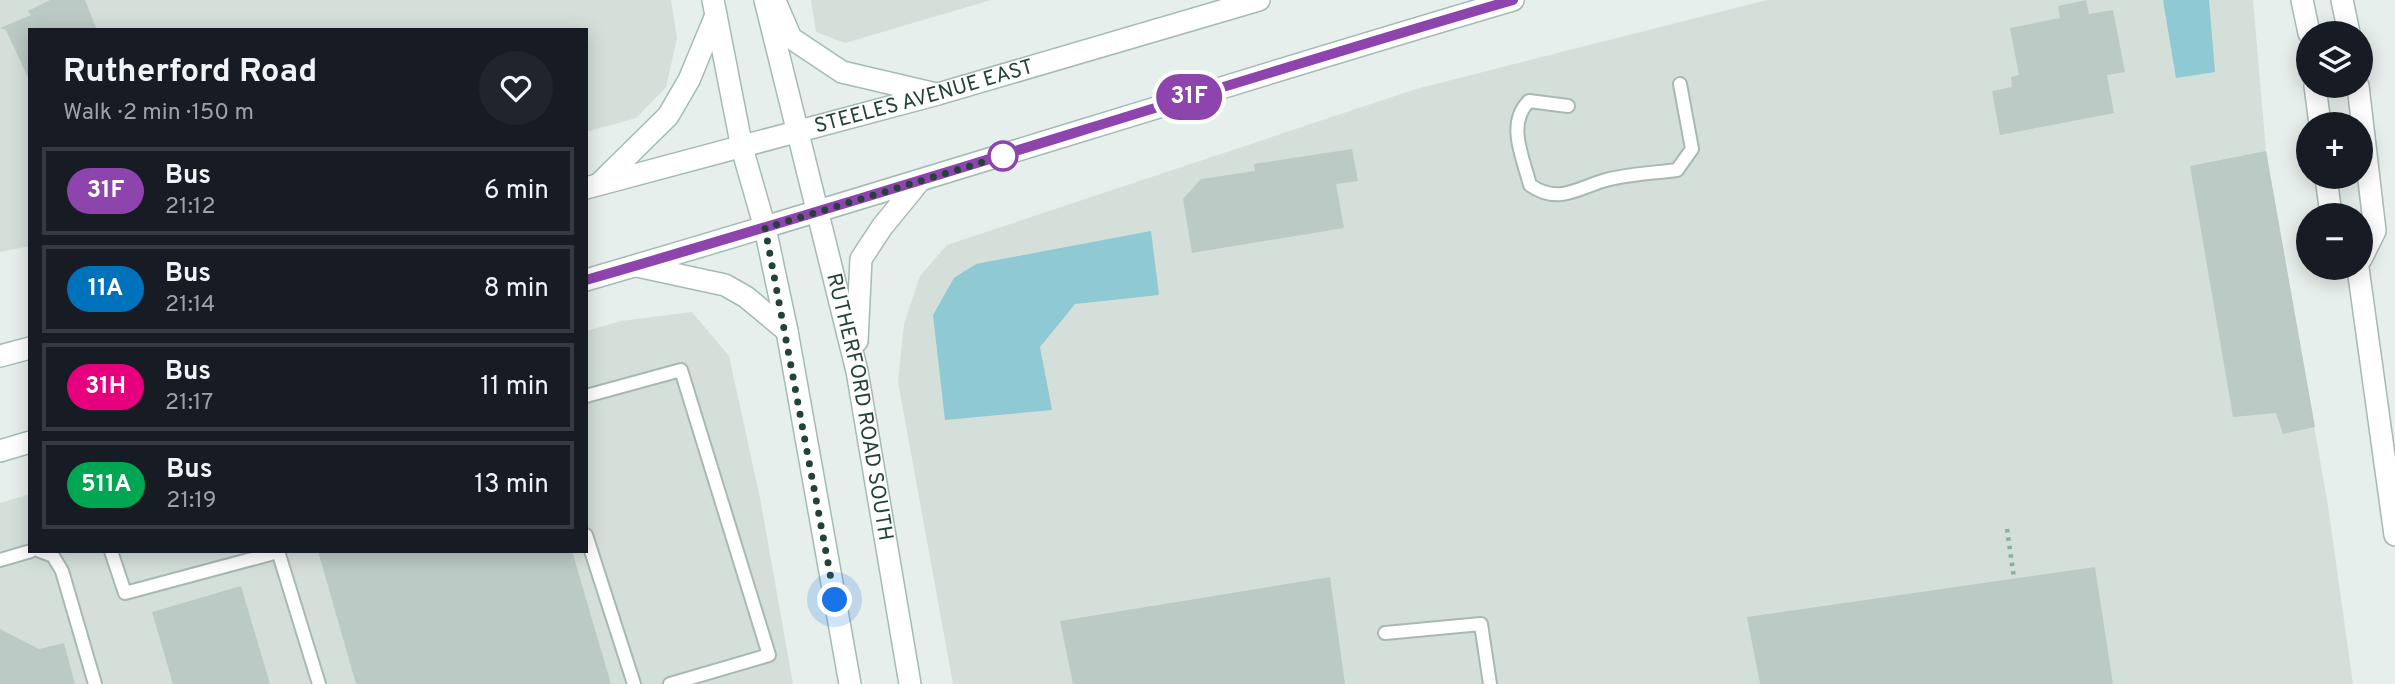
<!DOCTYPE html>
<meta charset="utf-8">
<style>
body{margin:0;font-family:Overpass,sans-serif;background:#20242c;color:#f1f3f6;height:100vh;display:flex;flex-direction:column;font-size:26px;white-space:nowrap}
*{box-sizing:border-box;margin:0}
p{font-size:23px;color:#9ea1a6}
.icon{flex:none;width:38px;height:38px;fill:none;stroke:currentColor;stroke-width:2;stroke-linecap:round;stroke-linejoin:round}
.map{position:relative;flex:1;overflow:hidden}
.details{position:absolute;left:28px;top:28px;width:560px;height:525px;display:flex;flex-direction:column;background:#171b24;border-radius:0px;box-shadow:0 4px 18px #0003}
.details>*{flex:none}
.badge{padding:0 14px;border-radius:23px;font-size:24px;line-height:46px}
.buttons{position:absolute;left:2296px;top:21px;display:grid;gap:14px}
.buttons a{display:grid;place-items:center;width:77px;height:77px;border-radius:50%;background:#171b24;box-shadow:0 4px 18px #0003;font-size:35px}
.you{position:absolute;width:35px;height:35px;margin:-18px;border:5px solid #fff;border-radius:50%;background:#1a73e8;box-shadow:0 0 0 10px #1a73e833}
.map>.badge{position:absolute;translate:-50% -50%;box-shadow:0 0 0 4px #fff}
.round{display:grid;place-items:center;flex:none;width:74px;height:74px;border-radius:37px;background:#20242c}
.summary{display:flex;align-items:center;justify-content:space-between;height:119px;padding:0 35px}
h1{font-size:33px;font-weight:700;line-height:52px}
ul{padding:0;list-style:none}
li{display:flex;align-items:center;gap:21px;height:88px;margin:0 14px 10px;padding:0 21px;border:4px solid #363941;border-radius:0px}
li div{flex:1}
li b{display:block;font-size:26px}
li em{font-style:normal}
li .badge{min-width:77px;font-weight:700;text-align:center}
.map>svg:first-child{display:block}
.built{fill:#d4dfda}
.water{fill:#8ec9d4}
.building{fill:#bbcac4}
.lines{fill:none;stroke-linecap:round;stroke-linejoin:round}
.lane-casing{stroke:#a8b8b2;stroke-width:16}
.street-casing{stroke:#a8b8b2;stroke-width:24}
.secondary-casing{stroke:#a4bbb3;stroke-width:24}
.path{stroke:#86b3a5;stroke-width:4.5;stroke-dasharray:3.5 5;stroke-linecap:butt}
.lane{stroke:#fff;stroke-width:12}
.street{stroke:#fff;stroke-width:21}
.secondary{stroke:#fff;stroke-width:21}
.line-casing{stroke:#fff;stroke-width:16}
.line{stroke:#8e44ad;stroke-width:10}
.walk{stroke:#24423a;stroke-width:7;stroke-dasharray:0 12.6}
.stop-dot{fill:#fff;stroke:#8e44ad;stroke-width:3.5}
.labels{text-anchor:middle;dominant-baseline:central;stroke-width:7;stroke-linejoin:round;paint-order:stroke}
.street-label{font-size:21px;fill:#24423a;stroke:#f7fbf9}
</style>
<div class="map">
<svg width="2395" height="684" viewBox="0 0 2395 684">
<rect width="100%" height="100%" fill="#e6efeb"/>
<path class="built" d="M0 0H671L677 38 666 87 636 118 586 132V30H30V246L0 252Z
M811 0H991L845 43 816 32Z
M1767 0H2253L2266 151 2328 506 2353 684H953L898 382 904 324 920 276 947 245 1416 89Z
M692 312 729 356 760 498 793 684H0V503L30 494V551H586V331L621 321Z"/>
<path class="water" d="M2163 0H2209L2215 72 2176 78Z
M1151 231 1159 295 1075 304 1040 347 1052 410 945 420 933 315 954 278 976 264Z"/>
<path class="building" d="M50 0H85L97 30H30V82L6 30 0 28 31 15 28 11Z
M2086 0 2089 14 2113 10 2125 72 2107 75 2114 113 2000 135 1992 91 2012 87 2011 77 2019 75 2010 28 2060 18 2058 6Z
M1352 149 1358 181 1336 184 1344 228 1192 253 1183 199 1201 179 1255 171 1254 164Z
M2266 151 2315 427 2283 434 2276 413 2233 417 2190 166Z
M318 551H572L611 684H356Z
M2095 567 2113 684H1760L1747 617Z
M1330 577 1345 684H1073L1060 621Z
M241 586 270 684H173L152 612Z
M0 629 39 649 64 643 75 684H0Z"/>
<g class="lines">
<defs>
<path id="lane" d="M1568 106 1529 101C1506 124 1523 157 1530 185 1559 205 1577 188 1606 180 1628 174 1654 173 1677 170L1692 149 1680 84
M586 396 681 370 769 655 670 684
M586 535 634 684
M40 551 53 556 62 571 95 684
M111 551 125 593 278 552
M278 551 319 684
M0 560 31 551
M1385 633 1481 624 1490 684"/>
<path id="street" d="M2302 0 2309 33
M2342 0 2349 33
M2315 86 2320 124
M2358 86 2375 231 2361 259
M2326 177 2331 215
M2358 268 2395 535"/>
<g id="secondary">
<path d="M713 0 742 148 765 228 787 331 850 684"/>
<path id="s1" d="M765 0 857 371 910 684"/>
<path d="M775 1 791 38 842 72 936 94"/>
<path d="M600 183 668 116 689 80 716 15"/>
<path id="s2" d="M586 188 938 94 1259 0"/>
<path d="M637 266 725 285 746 297 787 331"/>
<path d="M586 280C896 190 1204 91 1513 0"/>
<path d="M857 341 861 259 882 227 918 183"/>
<path d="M0 356 30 348"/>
<path d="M0 451 30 442"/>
</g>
</defs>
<use href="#lane" class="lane-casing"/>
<use href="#street" class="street-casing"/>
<use href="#secondary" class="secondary-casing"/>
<path class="path" d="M2007 529 2014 578"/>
<use href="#lane" class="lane"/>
<use href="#street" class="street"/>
<use href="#secondary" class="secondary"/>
</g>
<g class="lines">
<defs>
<path id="line" d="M586 280C897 191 1203 90 1513 0"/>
</defs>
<use href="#line" class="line-casing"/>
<use href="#line" class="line"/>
<path class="walk" d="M835 600 765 228 1003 156"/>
</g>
<circle class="stop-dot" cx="1003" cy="156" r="14"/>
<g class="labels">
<g class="street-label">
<text stroke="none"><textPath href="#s2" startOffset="350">STEELES AVENUE EAST</textPath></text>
<text stroke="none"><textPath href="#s1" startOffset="418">RUTHERFORD ROAD SOUTH</textPath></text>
</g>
</g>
</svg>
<div class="buttons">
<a><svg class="icon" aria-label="layers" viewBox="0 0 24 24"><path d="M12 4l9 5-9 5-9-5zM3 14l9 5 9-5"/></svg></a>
<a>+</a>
<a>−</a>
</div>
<div class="you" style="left:835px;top:600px"></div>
<b class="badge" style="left:1189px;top:97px;background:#8e44ad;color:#fff">31F</b>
<section class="details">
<div class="summary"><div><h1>Rutherford Road</h1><p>Walk · 2 min · 150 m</p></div><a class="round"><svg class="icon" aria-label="heart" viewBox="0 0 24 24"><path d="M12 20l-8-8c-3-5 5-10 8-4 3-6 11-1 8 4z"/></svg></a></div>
<ul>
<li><span class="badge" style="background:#8e44ad;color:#fff">31F</span><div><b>Bus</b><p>21:12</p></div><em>6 min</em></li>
<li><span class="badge" style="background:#0072bc;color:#fff">11A</span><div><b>Bus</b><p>21:14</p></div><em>8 min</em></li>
<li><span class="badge" style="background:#e6007e;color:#fff">31H</span><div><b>Bus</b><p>21:17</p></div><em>11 min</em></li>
<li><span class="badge" style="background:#00a651;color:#fff">511A</span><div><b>Bus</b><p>21:19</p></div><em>13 min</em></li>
</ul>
</section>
</div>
